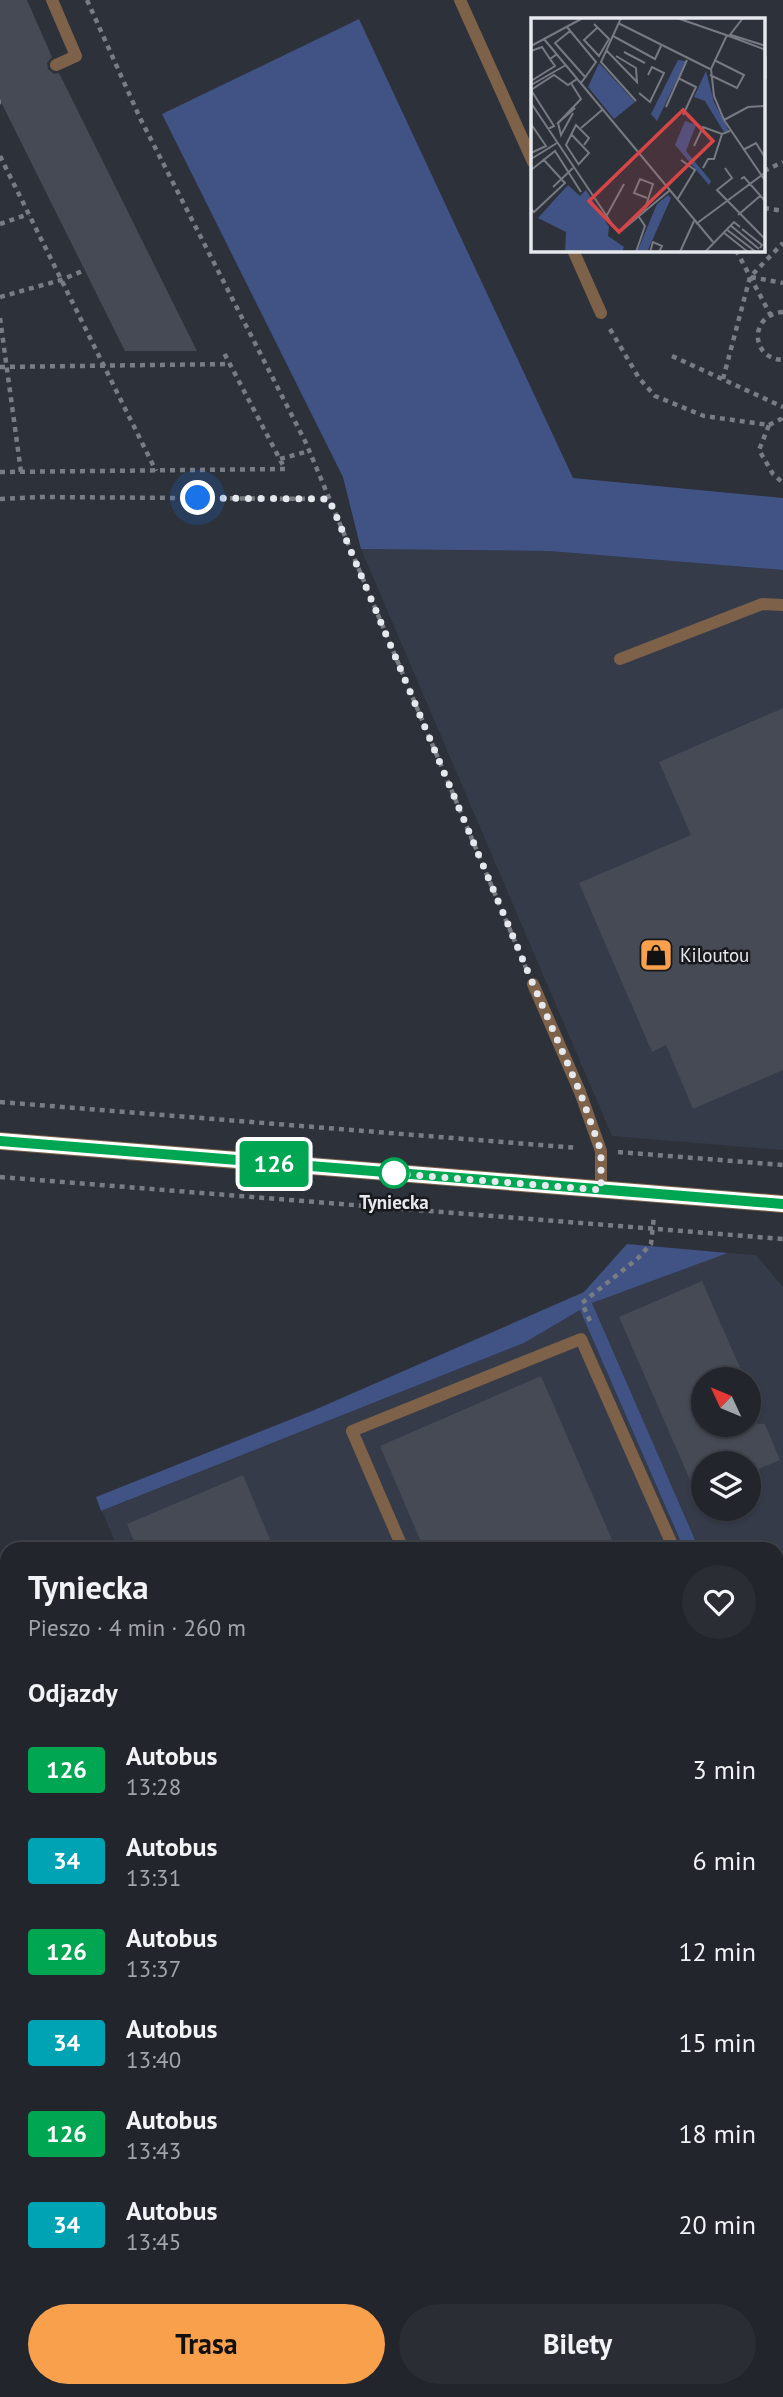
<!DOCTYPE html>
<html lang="pl">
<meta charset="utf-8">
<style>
body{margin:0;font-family:"PT Sans",sans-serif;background:#2a2d34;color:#f1f3f6;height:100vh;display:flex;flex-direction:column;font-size:26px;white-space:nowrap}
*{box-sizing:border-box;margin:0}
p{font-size:23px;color:#a2a5a9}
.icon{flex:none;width:38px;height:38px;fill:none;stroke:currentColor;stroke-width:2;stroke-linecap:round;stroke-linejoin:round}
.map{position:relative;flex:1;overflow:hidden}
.details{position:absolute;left:0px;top:1542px;width:784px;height:856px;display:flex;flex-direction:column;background:#22252c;border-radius:21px 21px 0 0;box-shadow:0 2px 5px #0004,0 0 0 2px #3f4248}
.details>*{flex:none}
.badge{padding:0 14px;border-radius:5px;font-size:24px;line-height:46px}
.needle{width:46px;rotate:314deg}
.tools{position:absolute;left:691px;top:1367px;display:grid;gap:14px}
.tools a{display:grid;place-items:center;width:70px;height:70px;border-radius:50%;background:#22252c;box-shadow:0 2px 5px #0004,0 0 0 2px #3f4248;font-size:35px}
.you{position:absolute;width:35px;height:35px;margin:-18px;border:5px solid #fff;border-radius:50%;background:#1a73e8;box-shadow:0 0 0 10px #1a73e833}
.map>.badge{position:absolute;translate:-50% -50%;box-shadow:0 0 0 4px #fff}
h2{padding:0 28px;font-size:26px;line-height:63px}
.round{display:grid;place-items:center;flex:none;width:74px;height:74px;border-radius:37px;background:#2a2d34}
.summary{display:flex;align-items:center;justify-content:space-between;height:119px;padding:0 28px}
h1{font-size:33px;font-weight:700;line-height:52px}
.button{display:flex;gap:14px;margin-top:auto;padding:14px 28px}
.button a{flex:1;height:80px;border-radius:42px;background:#f8a04b;color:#111;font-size:28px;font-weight:700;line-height:80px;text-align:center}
.button a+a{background:#2a2d34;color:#f1f3f6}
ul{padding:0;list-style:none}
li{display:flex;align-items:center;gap:21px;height:91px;padding:0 28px}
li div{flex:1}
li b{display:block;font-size:26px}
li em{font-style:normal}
li .badge{min-width:77px;font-weight:700;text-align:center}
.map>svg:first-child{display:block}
.built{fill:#353b49;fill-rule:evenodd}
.green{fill:#415384}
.building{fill:#464a54}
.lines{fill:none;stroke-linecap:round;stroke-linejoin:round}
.path{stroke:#787c83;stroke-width:4.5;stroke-dasharray:5 5;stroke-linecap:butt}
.service{stroke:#7d6148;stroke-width:12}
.minor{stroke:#7d6148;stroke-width:18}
.secondary{stroke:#a87a52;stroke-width:18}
.line-casing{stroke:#fff;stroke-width:16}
.line{stroke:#00a651;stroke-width:10}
.walk{stroke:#e5e8ed;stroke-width:7;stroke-dasharray:0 12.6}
.stop-dot{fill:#fff;stroke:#00a651;stroke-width:3.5}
.labels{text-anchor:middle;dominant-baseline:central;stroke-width:5;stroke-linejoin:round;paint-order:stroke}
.poi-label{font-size:19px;fill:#e5e8ed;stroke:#17191d;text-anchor:start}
.stop-label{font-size:19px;font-weight:bold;fill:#e5e8ed;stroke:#17191d}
.inset-road{fill:none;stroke:#777a82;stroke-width:2}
.view{fill:#d84546;fill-opacity:0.15;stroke:#d84546;stroke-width:3.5}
.inset-edge{fill:none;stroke:#e5e8ed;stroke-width:3.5}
</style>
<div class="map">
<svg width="783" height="2397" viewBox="0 0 783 2397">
<rect width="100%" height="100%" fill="#2d313a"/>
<path class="built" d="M361 549 549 551 783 570V1150L612 1136Z
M728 1253 756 1255 783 1287V1741L777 1727V1549H699L592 1303ZM704 1379H749V1424H704ZM704 1463H749V1508H704Z
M580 1310 684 1549H118L102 1511 524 1343Z"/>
<path class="green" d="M359 19 573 478 783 498V570L549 551 361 549 343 477 162 114Z
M627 1244 728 1253 592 1303 699 1549H684L580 1310 524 1343 101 1511 96 1497 312 1411 584 1292Z
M777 1727 783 1741V1768H780L777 1761Z
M777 1832 783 1837V1983L777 2051Z
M783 2082V2133L777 2162V2112Z
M0 2336 7 2337V2390H287L322 2397H0Z
M777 2370 783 2373V2397H678L683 2391 777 2390Z"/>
<path class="building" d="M0 0H27L52 57 47 63 48 69 54 74 59 73 197 351H125L0 100Z
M783 708V1070L693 1109 666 1045 652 1052 579 883 691 835 659 762Z
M702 1281 745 1379H704V1424H765L780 1460 749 1473V1463H704V1512L619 1317Z
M541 1376 616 1549H424L380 1446Z
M243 1475 274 1549H137L127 1524Z"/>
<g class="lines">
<path class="path" d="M87 0 140 118 306 443 526 968
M0 102H1
M0 156 156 471
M764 171 783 162
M764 208 783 211
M0 224 29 214
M736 250 770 314
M751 277 783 283
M0 297 61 280 85 270
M783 312C749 314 750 359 783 360
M0 318 21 472
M610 329 639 378 655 396 704 416 769 425 759 450 773 474 783 483
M672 356 783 407
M0 367 230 364
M723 379 750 277 783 243
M769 425 781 419 783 414
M280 459 309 451
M0 472 285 469 223 351
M0 499 40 497 329 499
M0 1102 578 1148
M618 1152 783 1165
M0 1177 783 1239
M590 1321 582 1303 637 1259 651 1244 654 1216
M777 2101 783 2068
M0 2242 7 2244
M0 2264 7 2266
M777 2274 781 2275
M777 2291 783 2292"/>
<path class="service" d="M52 0 76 56 56 65
M460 0 533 162
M573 250 601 313
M620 659 762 604 783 605
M533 984 580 1092 601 1151V1190
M403 1549 352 1431 581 1339 674 1549
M777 1788 783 1802"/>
<path class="minor" d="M0 1141 783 1204
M777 2216 783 2195"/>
<path class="secondary" d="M0 2300 7 2302
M777 2342 783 2344
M461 2390 478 2397
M529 2390 572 2397
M648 2397 652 2390"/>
</g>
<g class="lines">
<defs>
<path id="line" d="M0 1141 783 1204"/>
</defs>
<use href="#line" class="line-casing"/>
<use href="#line" class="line"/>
<path class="walk" d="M198 498 329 499 533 984 580 1092 601 1151V1190L387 1173H394"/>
</g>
<defs>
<symbol id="shop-square" viewBox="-11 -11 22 22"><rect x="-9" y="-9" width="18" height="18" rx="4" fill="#f8a04b" stroke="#17191d"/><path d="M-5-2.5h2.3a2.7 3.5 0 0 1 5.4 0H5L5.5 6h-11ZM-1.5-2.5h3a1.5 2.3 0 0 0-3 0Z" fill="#111"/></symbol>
</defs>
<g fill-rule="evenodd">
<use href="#shop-square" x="637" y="936" width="38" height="38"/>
</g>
<circle class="stop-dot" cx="394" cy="1173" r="14"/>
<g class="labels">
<g class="poi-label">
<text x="680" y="955">Kiloutou</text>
</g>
<g class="stop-label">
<text x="394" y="1202">Tyniecka</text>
</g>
</g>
<g transform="translate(531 18)">
<rect width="234" height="234" fill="#2d313a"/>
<path d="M147 42 155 43 126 103 120 96ZM68 45 104 84 83 101 57 69ZM175 53 183 84 198 113 193 114 174 83 163 79ZM154 103 165 107 155 133 180 163 178 167 144 127ZM37 167 49 178 55 172 78 209 77 218 93 229 91 234H34L35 214 7 200ZM137 177 140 180 116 234H106L126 186Z" fill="#415384"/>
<path class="inset-road" d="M90 0 70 44 105 83M146 0 198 18 212 0M87 5 179 51M63 6 78 21 68 38 53 22 66 10M36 9 65 44 50 65M39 13 24 25 55 60M196 17 180 51 183 78 193 102 235 164M200 17 235 28M82 18 124 41 130 28M198 18 235 32M13 21 182 224M0 28 52 0M75 32 106 64 105 50 85 38M0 33 11 29 19 41M93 34 114 45M235 38V61M179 57 206 70 213 57 183 42M147 60 165 69 152 97M0 63 24 48 19 41 26 36M0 67 35 47M108 75 119 84 133 55 121 49 117 57M0 85 83 209M135 89 156 42M42 95 30 117 27 105 44 90M193 102 217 89 235 88M0 106 15 128 0 135M26 106 50 81 40 65M50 110 71 92M17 111 23 108 0 72 23 57 37 67 46 61M40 116 58 135 47 147M163 128 172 109 191 116 199 113M212 132 225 125 235 141M0 141 26 125M48 147 35 127 45 107 58 120 53 127M172 150 177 141H183L191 116M194 150 201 160 186 172 235 222M0 152 24 133 50 174M210 161 213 159 235 184M22 169 42 150M146 182 164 152 150 142M0 191 3 194 34 165 12 141M113 194 122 166 109 161 103 175 116 180M76 197 93 166M207 197 229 178M165 206 235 154M199 207 228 231M195 211 225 234M211 211 231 227 229 230M90 213 138 173M192 214 217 234M105 234 114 208 108 199M119 234 122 224 131 228 128 234M149 234 163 203M174 234 203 204 209 209"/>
<path class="view" d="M152 92 182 123 88 214 58 183Z"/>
<rect width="234" height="234" class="inset-edge"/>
</g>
</svg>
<div class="tools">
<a><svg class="needle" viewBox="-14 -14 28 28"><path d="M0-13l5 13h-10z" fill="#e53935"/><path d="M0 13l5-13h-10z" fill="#a2a5a9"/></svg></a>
<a><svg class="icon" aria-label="layers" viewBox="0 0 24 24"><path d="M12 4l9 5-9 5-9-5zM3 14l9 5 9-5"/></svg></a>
</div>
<div class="you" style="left:198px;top:498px"></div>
<b class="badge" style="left:274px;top:1164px;background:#00a651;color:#fff">126</b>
<section class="details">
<div class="summary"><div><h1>Tyniecka</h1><p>Pieszo · 4 min · 260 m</p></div><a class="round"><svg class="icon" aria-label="heart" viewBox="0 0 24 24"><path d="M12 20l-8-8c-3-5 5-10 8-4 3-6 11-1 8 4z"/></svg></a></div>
<h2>Odjazdy</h2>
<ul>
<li><span class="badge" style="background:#00a651;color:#fff">126</span><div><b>Autobus</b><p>13:28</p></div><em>3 min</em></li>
<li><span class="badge" style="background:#00a3b4;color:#fff">34</span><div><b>Autobus</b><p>13:31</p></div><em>6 min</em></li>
<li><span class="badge" style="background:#00a651;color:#fff">126</span><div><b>Autobus</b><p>13:37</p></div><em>12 min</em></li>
<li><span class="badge" style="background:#00a3b4;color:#fff">34</span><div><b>Autobus</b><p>13:40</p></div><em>15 min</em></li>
<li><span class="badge" style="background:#00a651;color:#fff">126</span><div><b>Autobus</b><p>13:43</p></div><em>18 min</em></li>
<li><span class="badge" style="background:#00a3b4;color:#fff">34</span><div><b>Autobus</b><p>13:45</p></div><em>20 min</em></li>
</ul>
<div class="button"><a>Trasa</a><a>Bilety</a></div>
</section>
</div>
